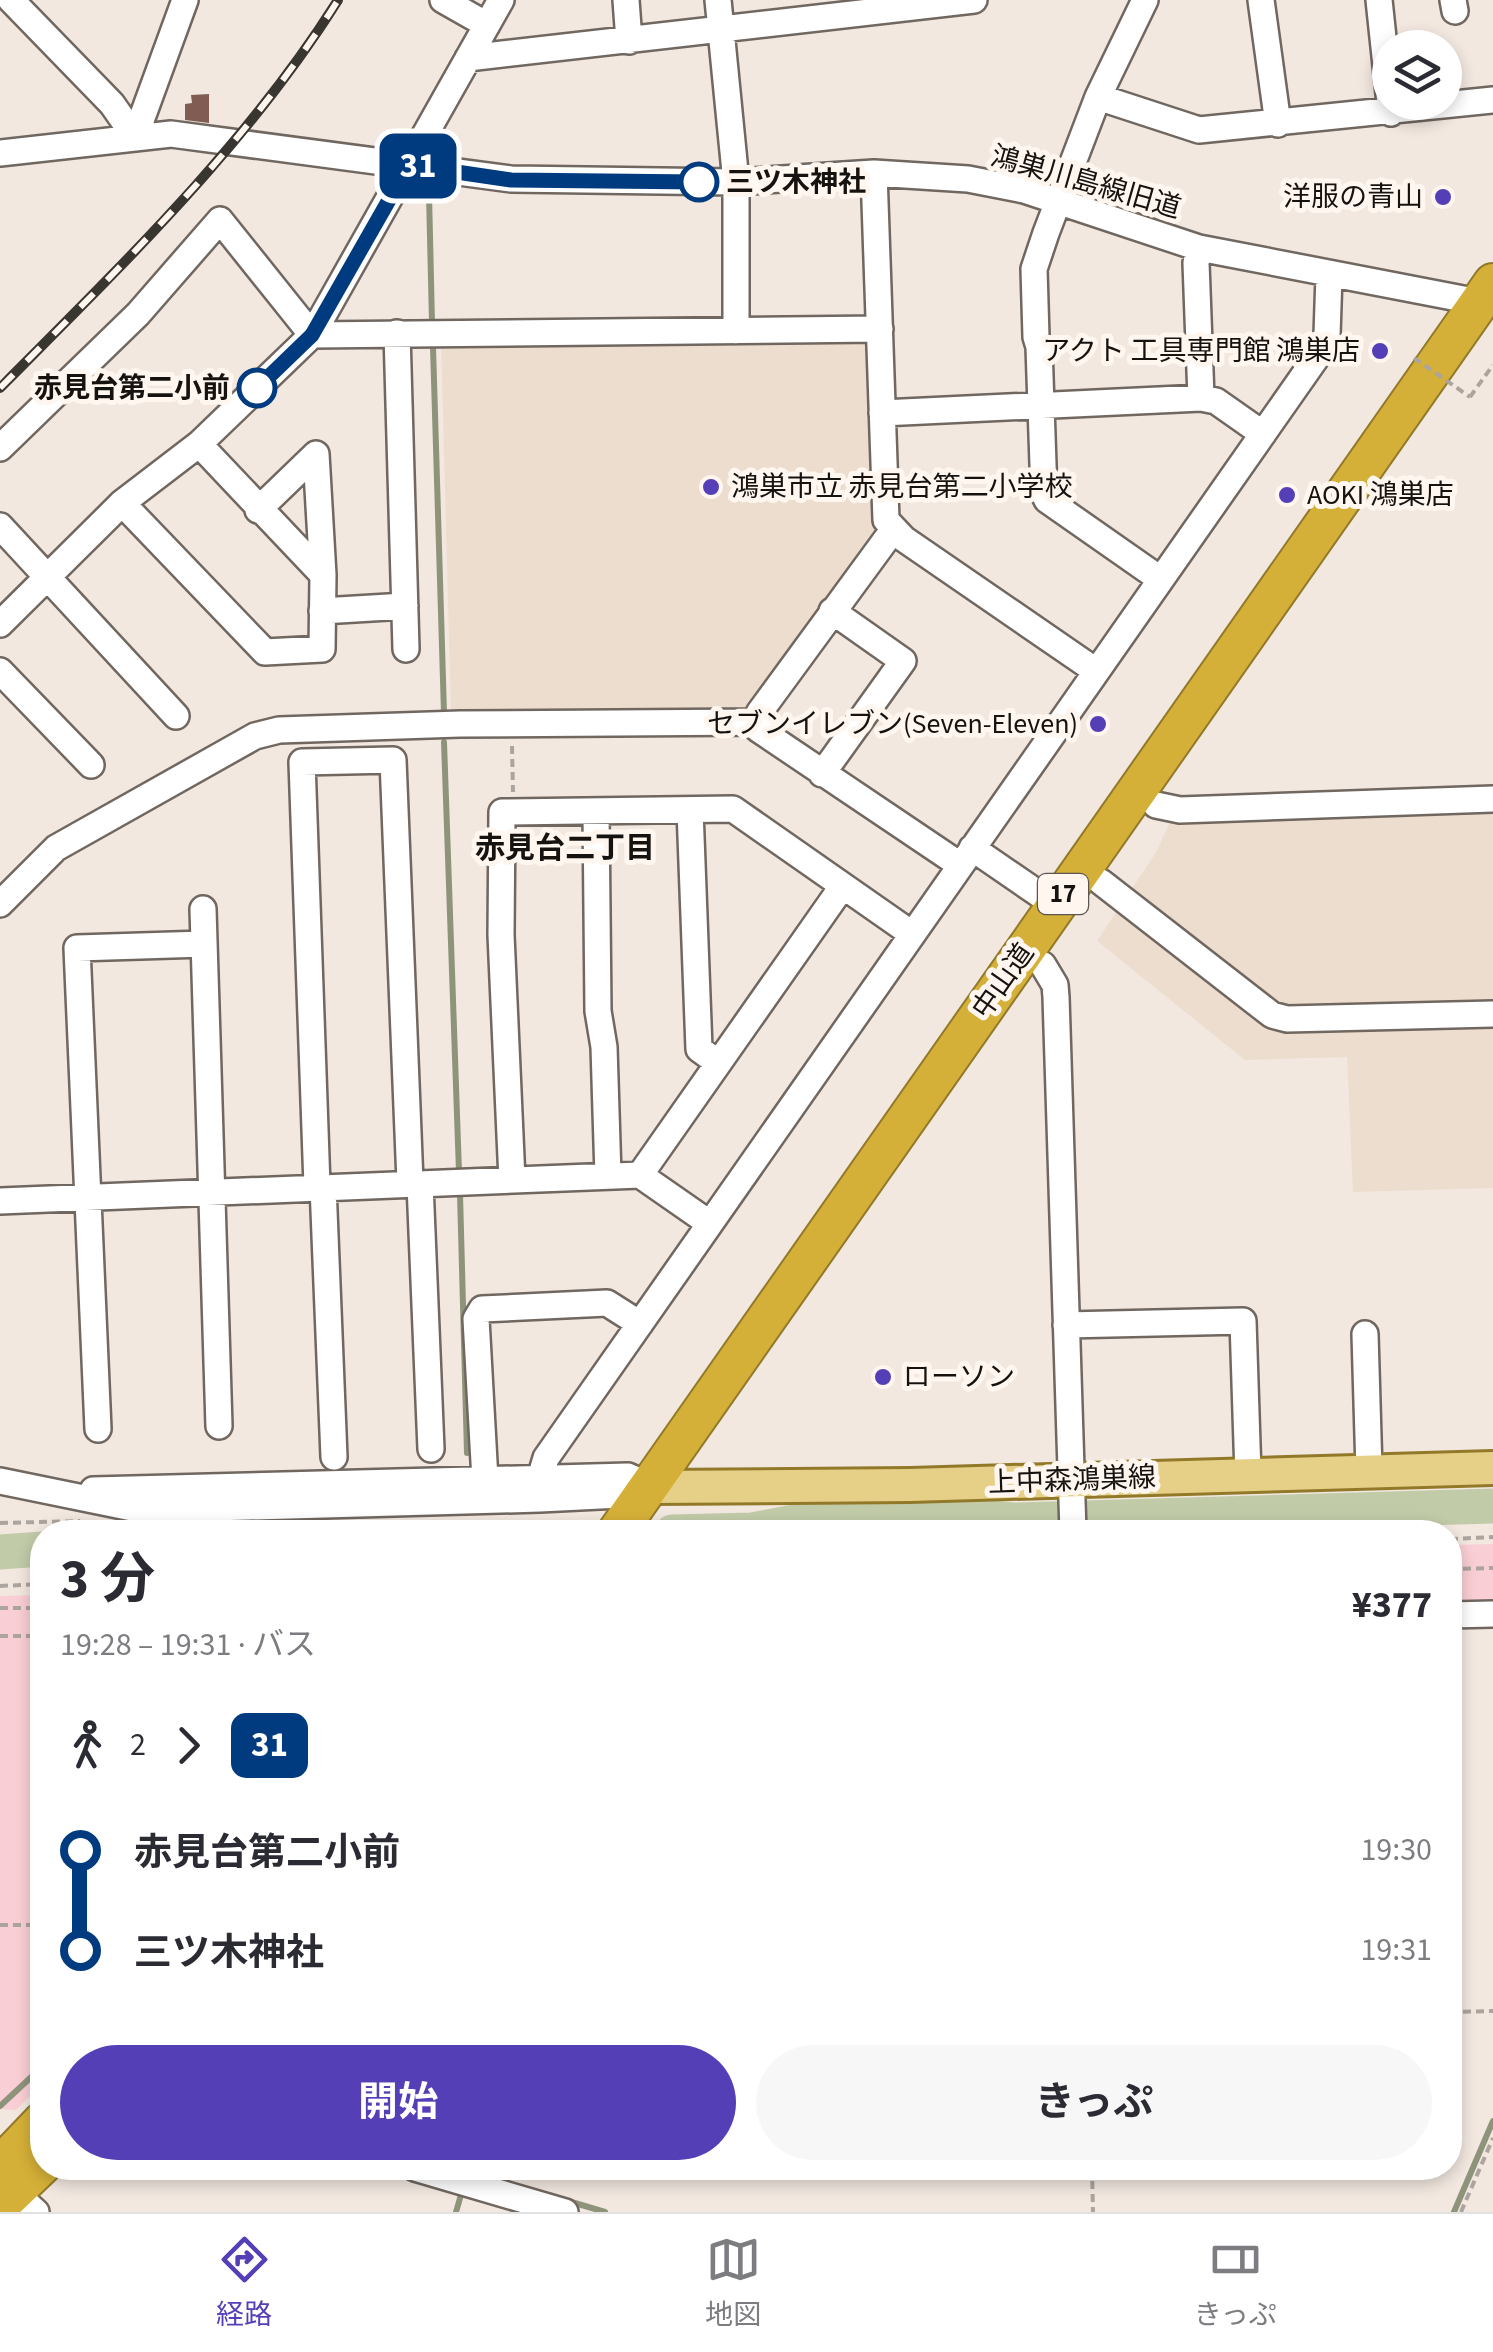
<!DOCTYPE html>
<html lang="ja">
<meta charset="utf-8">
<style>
body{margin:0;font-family:"Source Sans 3","Noto Sans JP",sans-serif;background:#f7f7f7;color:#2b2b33;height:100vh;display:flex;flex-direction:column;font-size:38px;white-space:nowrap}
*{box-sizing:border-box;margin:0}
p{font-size:32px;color:#7c7c81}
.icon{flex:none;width:55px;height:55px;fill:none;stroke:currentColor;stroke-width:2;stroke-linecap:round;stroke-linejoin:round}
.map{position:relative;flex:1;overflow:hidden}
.panel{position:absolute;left:30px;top:1520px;width:1432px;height:660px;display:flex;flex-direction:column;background:#fff;border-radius:40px;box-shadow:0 5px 15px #0003}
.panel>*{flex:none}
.badge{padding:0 20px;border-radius:15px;font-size:35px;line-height:65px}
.fabs{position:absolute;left:1372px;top:30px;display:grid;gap:20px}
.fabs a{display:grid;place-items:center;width:90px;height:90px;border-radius:50%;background:#fff;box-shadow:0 5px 15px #0003;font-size:50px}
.map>.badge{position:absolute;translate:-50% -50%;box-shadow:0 0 0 5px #fff}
.legs{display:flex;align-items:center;gap:15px;height:110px;padding:0 30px;font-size:32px}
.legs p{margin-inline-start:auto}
.overview{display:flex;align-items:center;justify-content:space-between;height:170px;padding:0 30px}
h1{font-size:55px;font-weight:700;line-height:75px}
.button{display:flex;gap:20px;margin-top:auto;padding:20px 30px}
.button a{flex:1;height:115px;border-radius:60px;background:#553fb7;color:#fff;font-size:40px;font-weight:700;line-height:115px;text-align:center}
.button a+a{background:#f7f7f7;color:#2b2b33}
ul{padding:0 30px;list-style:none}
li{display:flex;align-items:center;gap:35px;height:100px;font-size:38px}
li i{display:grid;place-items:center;width:15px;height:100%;margin:0 12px;background:currentColor}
li i::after{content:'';width:25px;height:25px;margin:-12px;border:8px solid;border-radius:50%;background:#fff}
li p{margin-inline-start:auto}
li:first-child i{background:linear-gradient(#0000 50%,currentColor 0)}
li:last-child i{background:linear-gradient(currentColor 50%,#0000 0)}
.dock{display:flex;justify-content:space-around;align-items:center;height:140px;border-top:2px solid #e1e1e2;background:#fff;font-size:28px;color:#7c7c81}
.dock a{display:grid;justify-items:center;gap:5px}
.dock .current{color:#553fb7}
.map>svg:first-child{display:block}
.built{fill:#edddcf}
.green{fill:#f9ced4}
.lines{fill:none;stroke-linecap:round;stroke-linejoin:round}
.stream{stroke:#8e947a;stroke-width:6}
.river{stroke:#c2cba8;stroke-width:35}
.building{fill:#805c53}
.minor-casing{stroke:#706760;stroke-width:30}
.major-casing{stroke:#92792a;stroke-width:38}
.highway-casing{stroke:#92792a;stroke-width:42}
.path{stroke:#aca49e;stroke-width:4;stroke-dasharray:8 5;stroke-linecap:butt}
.minor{stroke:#fff;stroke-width:25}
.major{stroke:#e6d088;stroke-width:32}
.highway{stroke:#d5b038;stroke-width:38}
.rail-casing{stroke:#393531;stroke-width:10}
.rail{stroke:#fef6ef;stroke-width:6;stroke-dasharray:19;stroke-linecap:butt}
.path-bridge{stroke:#aca49e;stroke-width:4;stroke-dasharray:8 5;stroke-linecap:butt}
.line-1-casing{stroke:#fff;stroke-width:22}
.line-1{stroke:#003b80;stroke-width:15}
.stop-1-dot{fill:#fff;stroke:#003b80;stroke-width:5}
.poi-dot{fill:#553fb7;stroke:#fef6ef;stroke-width:4}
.labels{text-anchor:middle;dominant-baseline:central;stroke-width:10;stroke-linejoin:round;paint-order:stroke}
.shield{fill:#fef6ef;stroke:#5b5652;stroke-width:2.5}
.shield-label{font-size:25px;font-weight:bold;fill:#15120f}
.stop-label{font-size:28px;font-weight:bold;fill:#15120f;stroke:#fef6ef;text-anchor:start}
.street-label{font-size:28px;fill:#15120f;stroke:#fef6ef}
.poi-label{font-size:28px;fill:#15120f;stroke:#fef6ef;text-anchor:end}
.neighbourhood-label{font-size:30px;font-weight:bold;fill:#15120f;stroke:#fef6ef}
</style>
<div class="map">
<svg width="1493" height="2212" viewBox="0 0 1493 2212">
<rect width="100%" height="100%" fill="#f2e8e0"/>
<path class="built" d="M865 337 872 345 877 529 752 708 451 712 441 341Z
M1493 807V1188L1353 1192 1347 1057 1245 1060 1097 941 1155 854 1172 818Z"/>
<path class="green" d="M1493 1544V1606L1450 1607V1545Z
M42 1595V2084L16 2110 0 2109V1596Z"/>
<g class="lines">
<path class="stream" d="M429 194 432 322
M433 347 444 713
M444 742 459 1172
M460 1194 467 1453
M0 2106 42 2067
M568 2201 605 2212
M456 2212 463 2188
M1454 2212 1493 2121"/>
<path class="river" d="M672 1532 752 1530 832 1515 927 1513 1015 1520 1493 1506
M0 1552 42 1549"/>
</g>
<path class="building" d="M209 94V123L185 120V104L192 103 191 95Z"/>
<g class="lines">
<defs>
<path id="minor" d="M11 0 112 104 135 137
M443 0 487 25
M626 0 629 41
M718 0 736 182V331
M1145 0 1098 97 1046 233 1034 269 1036 337 1039 347 1044 494 1047 500 1160 579
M1261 0 1278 124
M1379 0 1391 113
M1453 0 1455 11
M468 58 974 0
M1098 97 1199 130 1493 100
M135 137 185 0
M0 153 171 134 511 179 736 182 874 173 968 179 1024 190 1199 248 1489 304
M874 173 886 520 904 539 1096 671
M1199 248 1196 263 1201 398
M397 333 406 649
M882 413 1201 398 1216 401 1263 434
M199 444 323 575
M0 448 138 314 220 220 312 335 880 329
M122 503 265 652 322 649 323 575 316 454 258 510
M0 526 176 716
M893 530 759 713 758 729 960 865
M322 611 405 606
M0 624 122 503 199 444 312 335 501 0
M0 671 91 765
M822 774 903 661 832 611
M1156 805 1180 810 1493 799
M690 810 699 1049 717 1062
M596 812 598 1011 604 1047 608 1176
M972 848 1055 905
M1101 882 1272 1015 1287 1019 1493 1014
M0 904 56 848 255 736 279 730 460 724 759 722
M203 909 219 1426
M1043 965 1055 985 1056 997 1073 1532
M640 1175 842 887
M512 1180 501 935 502 812 733 809 912 934
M420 1184 431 1449
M317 1186 302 762 393 760 410 1182
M323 1186 334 1457
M0 1201 640 1175 709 1223
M1066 1325 1243 1321 1248 1475
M1365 1334 1369 1471
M98 1429 77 948 204 944
M485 1480 476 1319 482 1309 607 1303 640 1324
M0 1481 142 1510 540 1499 620 1495 650 1488
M93 1490 628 1476 652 1487
M540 1499V1478L546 1458 1323 348 1327 335 1329 275
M1450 1615 1493 1614
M415 2168 565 2212
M3 2182 36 2212"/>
<path id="major" d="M652 1487 910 1485 1493 1468"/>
<path id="highway" d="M617 1532 1493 283
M0 2166 42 2122
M0 2205 42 2165"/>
</defs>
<use href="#minor" class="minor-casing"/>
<use href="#major" class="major-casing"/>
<use href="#highway" class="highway-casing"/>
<path class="path" d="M1470 397 1493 365
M512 746 513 792
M0 1523 80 1521
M1450 1539 1493 1537
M1450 1569 1493 1568
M0 1586 42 1584
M0 1608H42
M0 1636H42
M0 1925H42
M1450 2012 1493 2011
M1092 2168 1093 2212
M1461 2212 1493 2138"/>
<use href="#minor" class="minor"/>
<use href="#major" class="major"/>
<use href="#highway" class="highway"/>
<defs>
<path id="rail" d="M0 388C120 267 247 145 338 0"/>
</defs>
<use href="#rail" class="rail-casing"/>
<use href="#rail" class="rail"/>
<path class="path-bridge" d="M1414 358 1470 397"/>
</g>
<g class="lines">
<defs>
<path id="line-1" d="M257 388 312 335 409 165 511 180 699 182"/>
</defs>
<use href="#line-1" class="line-1-casing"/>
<use href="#line-1" class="line-1"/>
</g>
<g class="stop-1-dot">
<circle cx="699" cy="182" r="18"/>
<circle cx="257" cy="388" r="18"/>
</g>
<g class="poi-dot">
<circle cx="1443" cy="197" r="10"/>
<circle cx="1380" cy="351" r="10"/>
<circle cx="711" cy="487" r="10"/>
<circle cx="1287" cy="495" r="10"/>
<circle cx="1098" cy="724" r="10"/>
<circle cx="883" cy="1377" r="10"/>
</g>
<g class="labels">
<rect class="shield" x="1038" y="874" width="50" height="40" rx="8"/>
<g class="shield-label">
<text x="1063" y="894">17</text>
</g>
<g class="stop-label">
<text x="726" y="182">三ツ木神社</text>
<text x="230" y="388" text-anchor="end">赤見台第二小前</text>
</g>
<g class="street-label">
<text transform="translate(1086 182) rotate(16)">鴻巣川島線旧道</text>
<text transform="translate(1003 981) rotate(-55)">中山道</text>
<text transform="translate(1072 1480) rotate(-2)">上中森鴻巣線</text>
</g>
<g class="poi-label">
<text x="1423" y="197">洋服の青山</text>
<text x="1360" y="351">アクト 工具専門館 鴻巣店</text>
<text x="731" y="487" text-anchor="start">鴻巣市立 赤見台第二小学校</text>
<text x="1307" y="495" text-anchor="start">AOKI 鴻巣店</text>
<text x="1078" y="724">セブンイレブン(Seven-Eleven)</text>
<text x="903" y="1377" text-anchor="start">ローソン</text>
</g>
<g class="neighbourhood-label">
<text x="565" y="848">赤見台二丁目</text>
</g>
</g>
</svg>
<div class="fabs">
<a><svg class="icon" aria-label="layers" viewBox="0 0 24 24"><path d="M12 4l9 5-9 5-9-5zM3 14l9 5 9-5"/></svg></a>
</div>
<b class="badge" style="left:418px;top:166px;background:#003b80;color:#fff">31</b>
<section class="panel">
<div class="overview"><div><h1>3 分</h1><p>19:28 – 19:31 · バス</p></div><b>¥377</b></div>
<div class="legs"><svg class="icon" aria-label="walk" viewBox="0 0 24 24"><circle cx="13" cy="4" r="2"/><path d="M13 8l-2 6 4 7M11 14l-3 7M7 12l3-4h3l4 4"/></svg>2<svg class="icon" aria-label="forward" viewBox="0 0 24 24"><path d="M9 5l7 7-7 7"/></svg><b class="badge" style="background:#003b80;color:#fff">31</b></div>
<ul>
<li><i style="color:#003b80"></i><b>赤見台第二小前</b><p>19:30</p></li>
<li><i style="color:#003b80"></i><b>三ツ木神社</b><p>19:31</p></li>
</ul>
<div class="button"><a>開始</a><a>きっぷ</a></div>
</section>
</div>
<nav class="dock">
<a class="current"><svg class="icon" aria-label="directions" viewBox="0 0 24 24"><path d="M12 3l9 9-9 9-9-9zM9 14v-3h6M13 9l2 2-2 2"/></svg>経路</a>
<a><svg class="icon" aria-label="map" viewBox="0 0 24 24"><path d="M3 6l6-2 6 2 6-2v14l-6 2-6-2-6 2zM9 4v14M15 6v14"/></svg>地図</a>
<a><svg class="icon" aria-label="tickets" viewBox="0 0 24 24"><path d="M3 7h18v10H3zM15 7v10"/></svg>きっぷ</a>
</nav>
